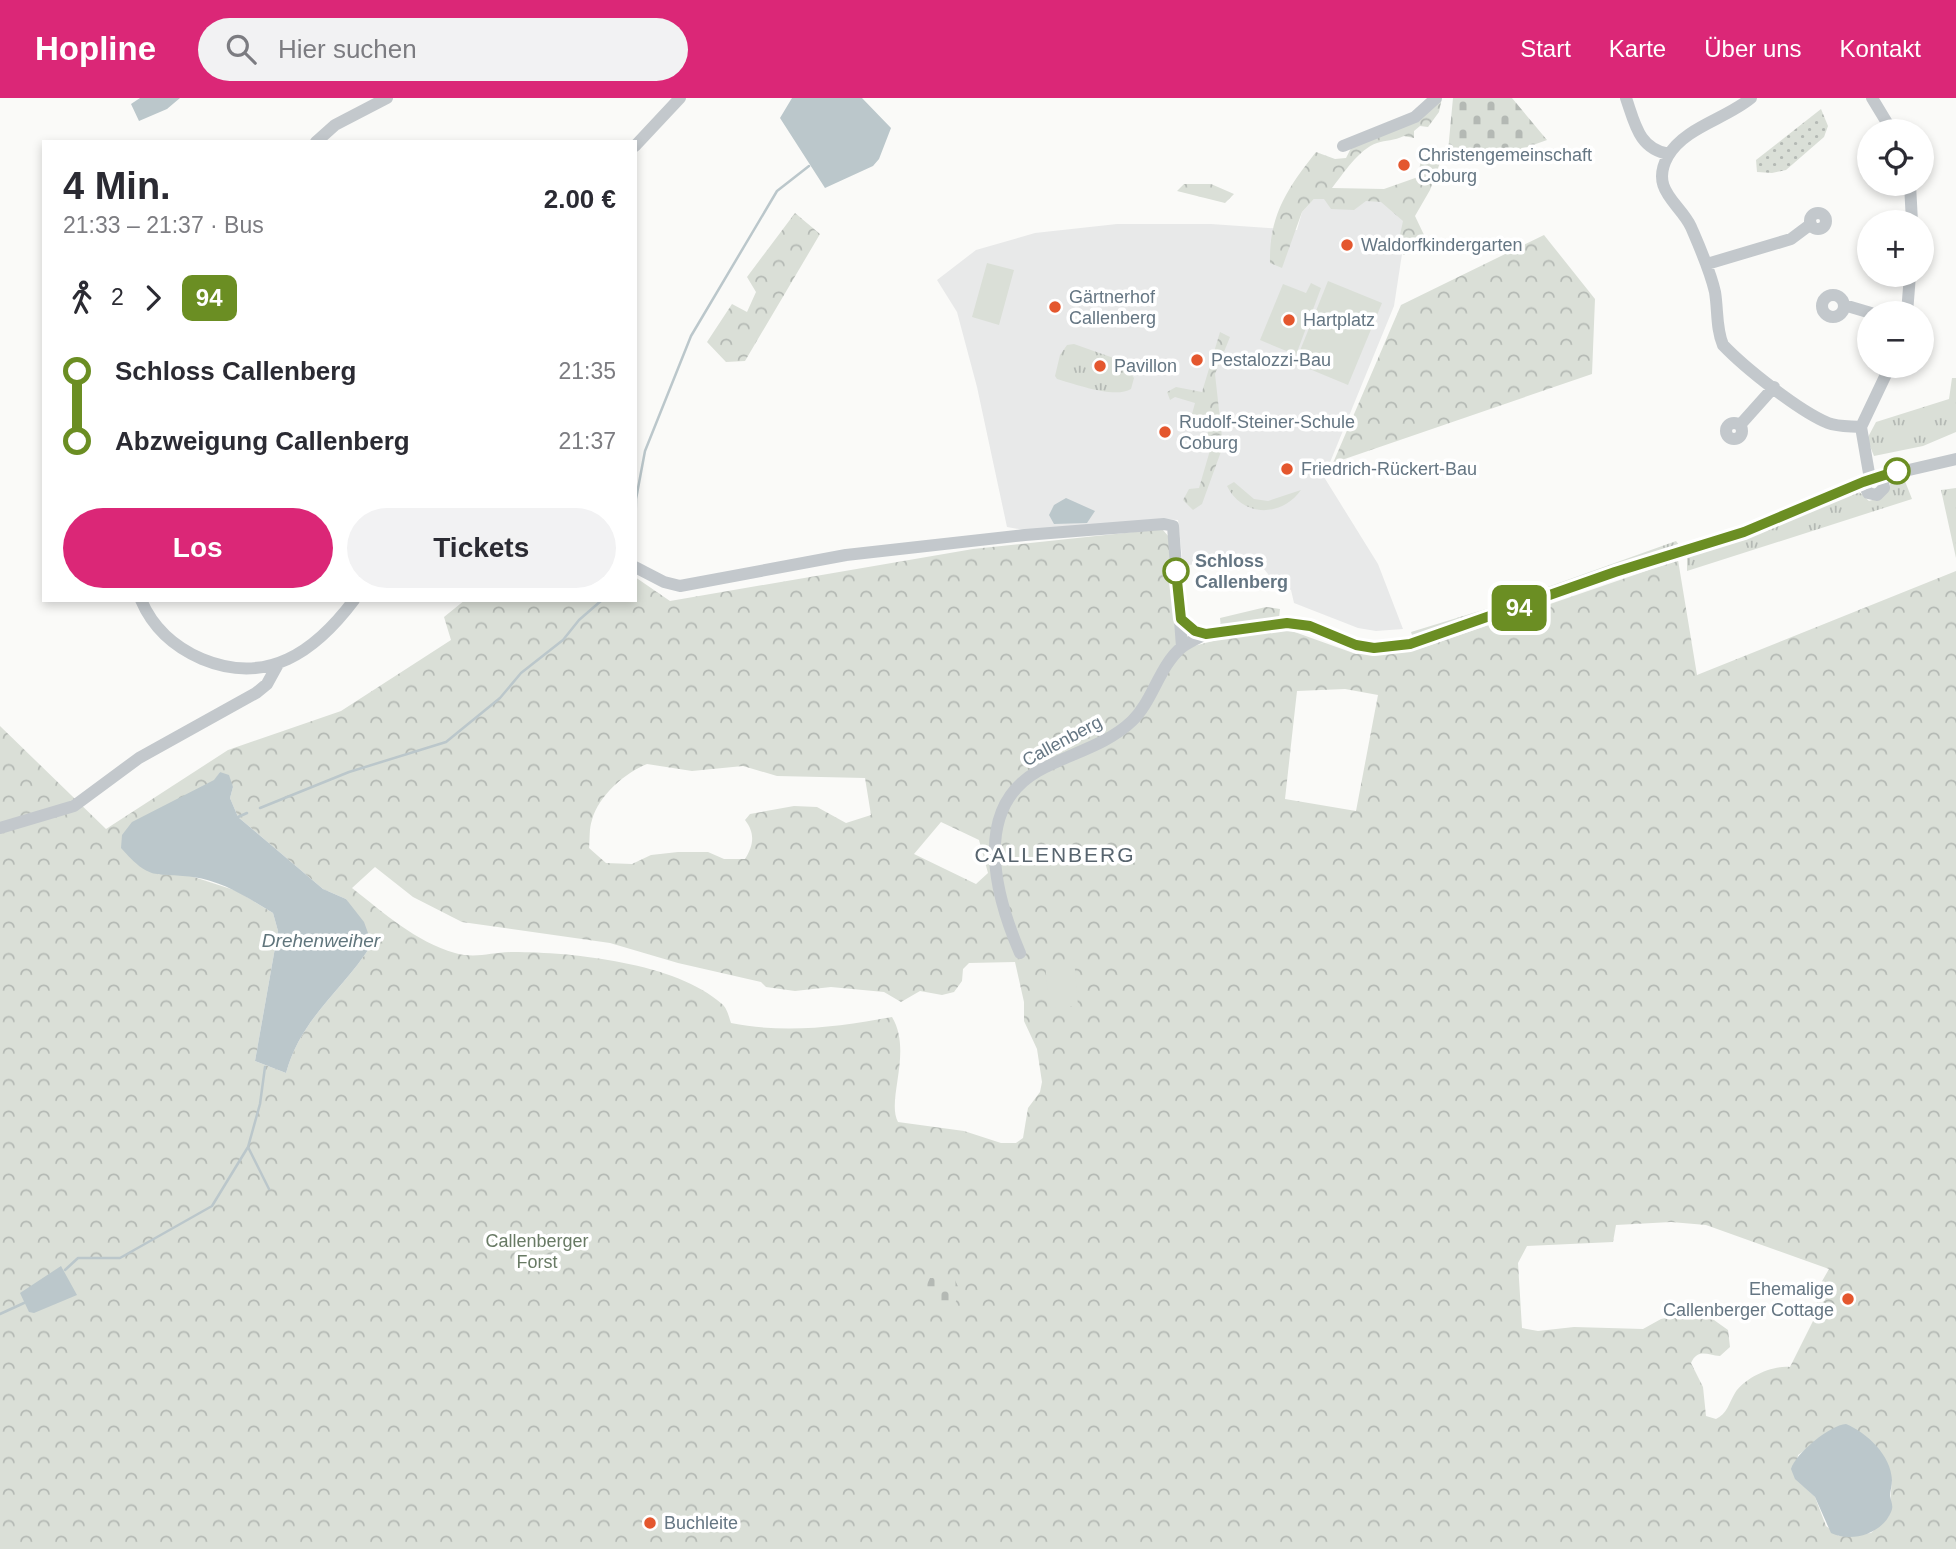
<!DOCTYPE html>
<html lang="de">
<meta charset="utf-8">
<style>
body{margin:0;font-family:Arial,sans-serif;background:#f2f2f3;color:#2b2b33;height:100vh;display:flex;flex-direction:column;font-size:26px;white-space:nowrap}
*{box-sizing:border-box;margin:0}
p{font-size:23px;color:#7c7c81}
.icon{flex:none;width:38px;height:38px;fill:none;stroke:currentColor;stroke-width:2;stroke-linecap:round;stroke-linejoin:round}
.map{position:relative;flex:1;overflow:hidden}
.sheet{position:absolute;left:42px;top:42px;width:595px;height:462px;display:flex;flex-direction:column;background:#fff;border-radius:0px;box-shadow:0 4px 10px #0003}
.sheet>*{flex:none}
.badge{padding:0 14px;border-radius:10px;font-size:24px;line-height:46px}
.fabs{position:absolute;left:1857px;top:21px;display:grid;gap:14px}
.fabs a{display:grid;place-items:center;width:77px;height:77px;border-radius:50%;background:#fff;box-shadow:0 4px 10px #0003;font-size:35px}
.map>.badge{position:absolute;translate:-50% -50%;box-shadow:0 0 0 4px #fff}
.legs{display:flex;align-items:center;gap:10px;height:77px;padding:0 21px;font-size:23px}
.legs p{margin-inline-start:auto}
.overview{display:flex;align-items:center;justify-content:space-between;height:119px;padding:0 21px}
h1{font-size:38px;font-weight:700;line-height:52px}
.cta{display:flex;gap:14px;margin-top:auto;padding:14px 21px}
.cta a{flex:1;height:80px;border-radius:42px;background:#db2777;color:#fff;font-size:28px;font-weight:700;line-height:80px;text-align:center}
.cta a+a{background:#f2f2f3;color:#2b2b33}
ul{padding:0 21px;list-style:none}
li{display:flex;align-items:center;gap:24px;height:70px;font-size:26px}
li i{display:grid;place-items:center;width:10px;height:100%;margin:0 9px;background:currentColor}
li i::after{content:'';width:18px;height:18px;margin:-9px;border:5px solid;border-radius:50%;background:#fff}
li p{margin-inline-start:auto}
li:first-child i{background:linear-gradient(#0000 50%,currentColor 0)}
li:last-child i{background:linear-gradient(currentColor 50%,#0000 0)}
header{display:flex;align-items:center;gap:42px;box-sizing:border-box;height:98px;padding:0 35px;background:#db2777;color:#fff}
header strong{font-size:33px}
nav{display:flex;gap:38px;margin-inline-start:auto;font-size:24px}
.search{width:490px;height:63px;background:#f2f2f3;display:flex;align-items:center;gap:18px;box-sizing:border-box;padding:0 24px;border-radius:38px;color:#7c7c81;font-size:26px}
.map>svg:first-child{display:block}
.built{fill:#e8e9e9}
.grass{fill:url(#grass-tufts)}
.forest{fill:url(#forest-crowns);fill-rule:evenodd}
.cemetery{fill:url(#cemetery-stones)}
.park{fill:url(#park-dots)}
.pitch{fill:#dadfd7}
.water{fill:#bbc7cb}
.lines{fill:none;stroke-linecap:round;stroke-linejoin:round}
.stream{stroke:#bbc7cb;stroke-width:2.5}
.minor{stroke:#c3c8cc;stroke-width:12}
.line-1-casing{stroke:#fff;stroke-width:16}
.line-1{stroke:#6b8e23;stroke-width:10}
.poi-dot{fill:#e4572e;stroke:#fff;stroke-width:2.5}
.stop-1-dot{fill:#fff;stroke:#6b8e23;stroke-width:3.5}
.labels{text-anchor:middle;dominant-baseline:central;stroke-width:7;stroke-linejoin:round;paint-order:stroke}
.poi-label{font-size:18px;fill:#657683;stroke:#fff;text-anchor:start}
.stop-label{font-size:18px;font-weight:bold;fill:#657683;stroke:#fff;text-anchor:start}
.street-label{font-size:18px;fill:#657683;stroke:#fff}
.park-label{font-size:18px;fill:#687a64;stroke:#fff}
.water-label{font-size:19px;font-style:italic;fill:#60757c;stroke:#fff}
.quarter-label{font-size:21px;letter-spacing:2px;fill:#57646e;stroke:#fff}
</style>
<header>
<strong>Hopline</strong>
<div class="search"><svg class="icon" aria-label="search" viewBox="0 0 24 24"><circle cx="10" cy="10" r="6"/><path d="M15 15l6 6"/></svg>Hier suchen</div>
<nav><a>Start</a><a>Karte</a><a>Über uns</a><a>Kontakt</a></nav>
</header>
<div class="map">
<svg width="1956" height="1451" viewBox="0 0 1956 1451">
<defs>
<pattern id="grass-tufts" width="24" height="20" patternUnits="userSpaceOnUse" patternTransform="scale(1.75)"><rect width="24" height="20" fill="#dadfd7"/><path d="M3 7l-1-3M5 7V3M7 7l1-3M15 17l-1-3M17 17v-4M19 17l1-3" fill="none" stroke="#b4b9b4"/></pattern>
<pattern id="forest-crowns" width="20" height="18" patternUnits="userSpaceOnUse" patternTransform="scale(1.75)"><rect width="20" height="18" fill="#dadfd7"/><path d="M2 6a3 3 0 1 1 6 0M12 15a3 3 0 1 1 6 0" fill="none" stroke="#b4b9b4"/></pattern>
<pattern id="cemetery-stones" width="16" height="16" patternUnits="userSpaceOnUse" patternTransform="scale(1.75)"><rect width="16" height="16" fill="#dadfd7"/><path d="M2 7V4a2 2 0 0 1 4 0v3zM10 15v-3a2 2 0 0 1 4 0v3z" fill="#b4b9b4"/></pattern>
<pattern id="park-dots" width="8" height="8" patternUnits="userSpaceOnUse" patternTransform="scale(1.75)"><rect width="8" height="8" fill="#dadfd7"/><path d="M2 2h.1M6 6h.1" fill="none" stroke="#b4b9b4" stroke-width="1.8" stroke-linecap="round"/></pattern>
</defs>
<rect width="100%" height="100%" fill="#fafaf8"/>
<path class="built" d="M1341 100 1410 104 1394 208 1324 379 1378 466 1403 531 1376 533 1358 530 1294 505 1291 492 1272 481 1252 456 1183 468 1178 422 1157 421 1030 433 1007 429 977 289 957 214 937 182 976 152 1035 135 1117 126H1211L1297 132 1302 114 1314 101Z"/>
<path class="grass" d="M1074 246 1122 263 1134 280 1131 291C1115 301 1075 286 1057 281L1055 278 1060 257 1067 247Z
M1952 280H1956V334L1923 348 1874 358 1867 341 1876 324 1949 301Z
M1903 378 1912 401 1687 473V458L1778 427 1856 391 1869 403C1883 399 1886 396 1891 384Z
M1234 384 1254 401 1268 403 1301 392C1281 420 1242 419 1227 388Z
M1956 390V460L1941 392Z
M1676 443 1679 447 1675 453 1413 540 1411 534 1486 511Z"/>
<path class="forest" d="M1442 0 1439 14 1428 29 1420 28 1414 33V40L1404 38C1394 43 1386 42 1377 45 1359 51 1343 76 1332 90L1384 91 1418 79 1421 61 1428 55 1441 62 1430 92 1415 118 1425 139 1404 157 1397 151 1403 123 1381 104 1366 103 1354 112 1331 111 1324 101H1314L1302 114 1282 170 1270 165C1269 117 1287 91 1316 54L1335 61 1346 60 1352 48Z
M1184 86H1211L1234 96 1225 105 1177 93Z
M795 115 820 136 745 263 726 264 707 244 732 206 747 214 756 194 747 179Z
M1544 137 1595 201 1592 276 1333 365 1401 207Z
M1220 234 1230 239 1215 276 1223 348 1202 406 1193 412 1183 402 1189 391 1199 390 1213 342 1207 339 1211 320 1192 316 1195 305 1175 299 1170 302 1167 294 1176 289 1202 294Z
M1162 431 1170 440 1172 476 1190 549 1248 534 1289 532 1356 556 1422 550 1678 462 1697 577 1956 473V1451H0V628L106 731 228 652 341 613 451 542 444 519 465 502H635V479L670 503 973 451ZM1345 591 1378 597 1356 713 1285 701 1297 593ZM647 666 692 673 743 668 777 678 865 680 871 717 846 725 817 709 794 708 750 716 745 722C756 736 753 748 745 761H724L708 754H678L651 757 632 766 606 765 589 750C590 741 589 730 592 722 599 697 625 675 647 666ZM220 674 233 689 230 700 238 719 323 791 346 801 372 846C342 894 302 918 286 975L255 963 278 833 273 815 237 793 194 779 215 682ZM941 724 979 742 988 775 976 786 914 756ZM375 769 413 799 462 824 610 845 678 865 761 884 766 889 795 893 831 889 884 894 901 904 920 893 942 897 954 894 962 883 963 871 969 865 1015 864 1024 904V923L1037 951 1042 984 1040 994 1028 1010 1023 1040 1016 1045H1001L964 1033 898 1024C886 1002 913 954 892 919 838 929 785 936 731 925 729 919 727 910 722 906 677 865 572 854 513 854 492 854 476 861 455 855 416 844 384 815 352 790ZM1671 1124 1706 1127 1829 1171 1821 1185 1813 1223 1790 1269C1773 1267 1745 1279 1735 1295 1729 1305 1727 1316 1716 1321L1706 1318 1703 1289 1691 1265C1698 1250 1707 1257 1720 1258L1730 1249 1728 1232 1707 1217 1682 1216 1661 1221 1643 1231 1574 1229 1538 1233 1522 1230 1518 1165 1527 1148 1613 1144 1616 1127ZM1822 1340 1892 1381 1889 1418 1871 1435 1839 1438 1826 1428 1815 1399 1795 1380 1798 1357Z
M1266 509 1280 511 1279 520 1221 530 1220 520Z"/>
<path class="cemetery" d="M1453 0H1512L1547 42 1516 53H1448Z
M930 1180H954L961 1195 950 1213 923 1195Z"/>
<path class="park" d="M1821 11 1828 28 1824 39 1786 72 1772 75 1757 74 1756 62Z"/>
<path class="pitch" d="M987 165 1014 172 999 227 972 219Z
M1328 183 1382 205 1348 287 1295 265Z
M1311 185 1321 190 1296 257 1260 242 1283 186 1306 195Z
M1074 861 1078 908 1049 910 1045 864Z"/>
<path class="water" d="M140 0H180L167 11 139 23 131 6Z
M792 0H862L891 30 879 61 873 68 825 90 780 20Z
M1066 400 1095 413 1087 425 1054 426 1049 417 1054 407Z
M220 674 229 677 233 689 230 700 238 719 323 791 346 801 364 824 372 846C342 894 302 918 286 975L255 963 278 833 273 815C248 800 223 783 193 779 154 774 151 784 121 750L122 737 132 724 214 682Z
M61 1168 77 1197 34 1215 29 1214 20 1195Z
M1846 1326C1867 1335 1891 1357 1892 1382 1892 1388 1890 1393 1890 1398 1891 1404 1894 1408 1891 1414 1882 1436 1851 1445 1831 1435L1815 1399 1795 1381 1791 1371C1796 1355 1830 1327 1846 1326Z"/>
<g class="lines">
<path class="stream" d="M635 447 636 401 645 353 691 238 777 93 809 68
M260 710 349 674 446 644 500 600 521 575 563 542 579 522 602 502
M238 719 247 715
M248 1049 269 1091
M65 1172 78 1160H120L212 1108 248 1049 260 1006 265 969
M0 1216 24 1205"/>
<path class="minor" d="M1626 0C1635 26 1639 51 1669 56
M1751 0C1726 21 1685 29 1668 58 1649 92 1680 105 1691 129 1700 150 1710 172 1715 194 1718 212 1716 231 1723 247 1745 270 1799 313 1828 325 1838 329 1850 328 1861 329
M1872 0 1892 33
M316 44 335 27 387 0
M635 48 680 0
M1343 48 1415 19 1436 0
M1910 86 1912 124
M1810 123a8 8 0 1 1 16 0a8 8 0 1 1-16 0Z
M1707 166 1791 141 1811 126
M1822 208a11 11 0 1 1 22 0a11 11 0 1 1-22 0Z
M1844 207 1871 215
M1907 215 1910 177
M1726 333a8 8 0 1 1 16 0a8 8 0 1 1-16 0Z
M1740 327 1774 289
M1870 381 1861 329 1890 268
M1863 384 1868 395 1877 397 1884 390 1882 378
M635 469 664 484 680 488 846 457 1025 437 1164 426 1173 428 1182 549
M141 502C153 530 174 549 202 561 267 588 315 554 354 502
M1181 521 1195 533 1206 536 1287 525 1310 529 1356 547 1374 550 1410 546 1615 474 1744 434 1870 381 1956 361
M0 730 74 708 139 660 256 595 267 586 278 566
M1020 855C996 799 971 711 1038 673 1068 656 1106 648 1132 623 1153 603 1159 568 1182 549 1189 544 1198 540 1206 536"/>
</g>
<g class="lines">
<defs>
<path id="line-1" d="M1176 473 1181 521 1195 533 1206 536 1287 525 1310 528 1356 547 1374 550 1410 546 1615 474 1744 434 1863 384 1897 373"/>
</defs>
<use href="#line-1" class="line-1-casing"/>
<use href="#line-1" class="line-1"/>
</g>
<g class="poi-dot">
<circle cx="1404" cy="67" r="7"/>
<circle cx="1347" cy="147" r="7"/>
<circle cx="1055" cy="209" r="7"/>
<circle cx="1289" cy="222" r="7"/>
<circle cx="1197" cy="262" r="7"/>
<circle cx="1100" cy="268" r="7"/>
<circle cx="1165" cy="334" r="7"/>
<circle cx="1287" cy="371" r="7"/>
<circle cx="1848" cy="1201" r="7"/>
<circle cx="650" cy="1425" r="7"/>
</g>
<g class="stop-1-dot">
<circle cx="1897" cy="373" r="12"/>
<circle cx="1176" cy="473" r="12"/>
</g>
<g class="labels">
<g class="poi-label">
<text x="1418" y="57">Christengemeinschaft<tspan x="1418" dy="21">Coburg</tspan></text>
<text x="1361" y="147">Waldorfkindergarten</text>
<text x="1069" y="199">Gärtnerhof<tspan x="1069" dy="21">Callenberg</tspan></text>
<text x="1303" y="222">Hartplatz</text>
<text x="1211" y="262">Pestalozzi-Bau</text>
<text x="1114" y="268">Pavillon</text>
<text x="1179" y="324">Rudolf-Steiner-Schule<tspan x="1179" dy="21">Coburg</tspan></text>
<text x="1301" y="371">Friedrich-Rückert-Bau</text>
<text x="1834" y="1191" text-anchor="end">Ehemalige<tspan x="1834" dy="21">Callenberger Cottage</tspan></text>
<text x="664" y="1425">Buchleite</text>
</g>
<g class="stop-label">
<text x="1195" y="463">Schloss<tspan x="1195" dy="21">Callenberg</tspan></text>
</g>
<g class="street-label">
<text transform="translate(1062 643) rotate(-28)">Callenberg</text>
</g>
<g class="park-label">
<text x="537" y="1143">Callenberger<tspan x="537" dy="21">Forst</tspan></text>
</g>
<g class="water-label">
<text x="321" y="842">Drehenweiher</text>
</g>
<g class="quarter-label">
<text x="1055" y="756">CALLENBERG</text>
</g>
</g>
</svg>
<div class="fabs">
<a><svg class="icon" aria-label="locate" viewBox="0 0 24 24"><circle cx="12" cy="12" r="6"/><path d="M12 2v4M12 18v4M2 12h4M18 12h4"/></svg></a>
<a>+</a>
<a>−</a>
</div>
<b class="badge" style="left:1519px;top:510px;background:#6b8e23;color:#fff">94</b>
<section class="sheet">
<div class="overview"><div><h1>4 Min.</h1><p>21:33 – 21:37 · Bus</p></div><b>2.00 €</b></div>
<div class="legs"><svg class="icon" aria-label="walk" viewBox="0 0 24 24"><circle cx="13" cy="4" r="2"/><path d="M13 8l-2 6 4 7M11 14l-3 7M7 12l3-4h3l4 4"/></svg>2<svg class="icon" aria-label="forward" viewBox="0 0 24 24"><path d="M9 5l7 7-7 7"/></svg><b class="badge" style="background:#6b8e23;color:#fff">94</b></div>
<ul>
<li><i style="color:#6b8e23"></i><b>Schloss Callenberg</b><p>21:35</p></li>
<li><i style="color:#6b8e23"></i><b>Abzweigung Callenberg</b><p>21:37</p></li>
</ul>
<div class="cta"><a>Los</a><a>Tickets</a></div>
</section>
</div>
